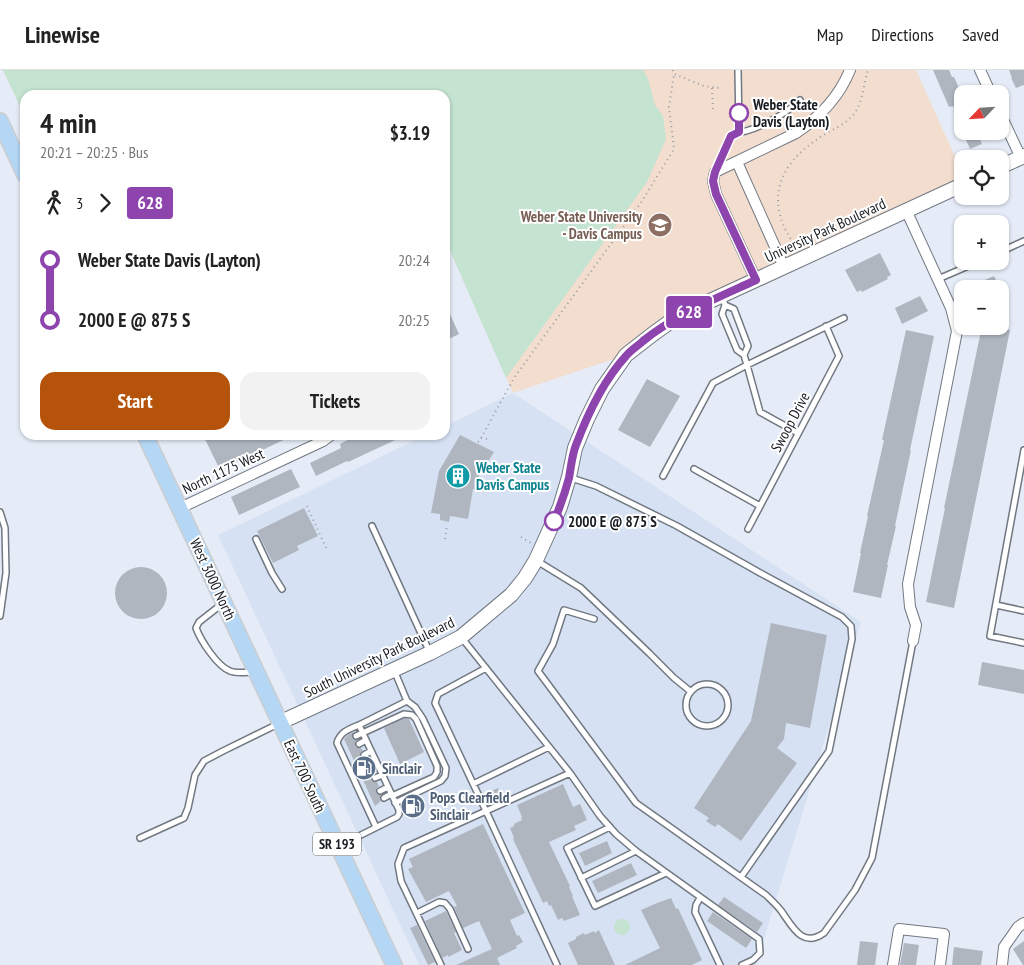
<!DOCTYPE html>
<meta charset="utf-8">
<style>
body{margin:0;font-family:"PT Sans Narrow",sans-serif;background:#f2f2f2;color:#222;height:100vh;display:flex;flex-direction:column;font-size:19px;white-space:nowrap}
*{box-sizing:border-box;margin:0}
p{font-size:16px;color:#767676}
.icon{flex:none;width:28px;height:28px;fill:none;stroke:currentColor;stroke-width:2;stroke-linecap:round;stroke-linejoin:round}
.map{position:relative;flex:1;overflow:hidden}
.panel{position:absolute;left:20px;top:20px;width:430px;height:350px;display:flex;flex-direction:column;background:#fff;border-radius:15px;box-shadow:0 1px 4px #0004}
.panel>*{flex:none}
.badge{padding:0 10px;border-radius:4px;font-size:18px;line-height:32px}
.needle{width:32px;rotate:245deg}
.fabs{position:absolute;left:954px;top:15px;display:grid;gap:10px}
.fabs a{display:grid;place-items:center;width:55px;height:55px;border-radius:10px;background:#fff;box-shadow:0 1px 4px #0004;font-size:25px}
.map>.badge{position:absolute;translate:-50% -50%;box-shadow:0 0 0 2px #fff}
.legs{display:flex;align-items:center;gap:8px;height:55px;padding:0 20px;font-size:16px}
.legs p{margin-inline-start:auto}
.head{display:flex;align-items:center;justify-content:space-between;height:85px;padding:0 20px}
h1{font-size:28px;font-weight:600;line-height:38px}
.primary-button{display:flex;gap:10px;margin-top:auto;padding:10px 20px}
.primary-button a{flex:1;height:58px;border-radius:15px;background:#b45309;color:#fff;font-size:20px;font-weight:600;line-height:58px;text-align:center}
.primary-button a+a{background:#f2f2f2;color:#222}
ul{padding:0 20px;list-style:none}
li{display:flex;align-items:center;gap:18px;height:60px;font-size:19px}
li i{display:grid;place-items:center;width:8px;height:100%;margin:0 6px;background:currentColor}
li i::after{content:'';width:12px;height:12px;margin:-6px;border:4px solid;border-radius:50%;background:#fff}
li p{margin-inline-start:auto}
li:first-child i{background:linear-gradient(#0000 50%,currentColor 0)}
li:last-child i{background:linear-gradient(currentColor 50%,#0000 0)}
header{display:flex;align-items:center;gap:30px;box-sizing:border-box;height:70px;padding:0 25px;background:#fff;border-bottom:1px solid #e0e0e0}
header strong{font-size:24px}
nav{display:flex;gap:28px;margin-inline-start:auto;font-size:18px}
.map>svg:first-child{display:block}
.built{fill:#d6e2f3}
.education{fill:#f2ddcf}
.green{fill:#c4e3d0}
.building{fill:#afb6c0}
.lines{fill:none;stroke-linecap:round;stroke-linejoin:round}
.lane-casing{stroke:#717881;stroke-width:8}
.street-casing{stroke:#717881;stroke-width:12}
.secondary-casing{stroke:#717881;stroke-width:16}
.primary-casing{stroke:#cccdce;stroke-width:18}
.path{stroke:#989da6;stroke-width:2;stroke-dasharray:1 4;stroke-linecap:butt}
.lane{stroke:#fff;stroke-width:5}
.street{stroke:#fff;stroke-width:10}
.secondary{stroke:#fff;stroke-width:14}
.primary{stroke:#b5d7f6;stroke-width:15}
.line-1-casing{stroke:#fff;stroke-width:11}
.line-1{stroke:#8e44ad;stroke-width:8}
.stop-1-dot{fill:#fff;stroke:#8e44ad;stroke-width:2.5}
.labels{text-anchor:middle;dominant-baseline:central;stroke-width:4;stroke-linejoin:round;paint-order:stroke}
.shield{fill:#fff;stroke:#5e6063;stroke-width:1}
.shield-label{font-size:14px;font-weight:bold;fill:#191c20}
.stop-label{font-size:15px;font-weight:bold;fill:#191c20;stroke:#fff;text-anchor:start}
.education-label{font-size:15px;font-weight:bold;fill:#785e54;stroke:#fff;text-anchor:end}
.street-label{font-size:15px;fill:#191c20;stroke:#fff}
.culture-label{font-size:15px;font-weight:bold;fill:#0d838f;stroke:#fff;text-anchor:start}
.service-label{font-size:15px;font-weight:bold;fill:#4e5e75;stroke:#fff;text-anchor:start}
</style>
<header>
<strong>Linewise</strong>
<nav><a>Map</a><a>Directions</a><a>Saved</a></nav>
</header>
<div class="map">
<svg width="1024" height="895" viewBox="0 0 1024 895">
<rect width="100%" height="100%" fill="#e5ecf7"/>
<path class="built" d="M513 323 861 552 756 895H419L218 465 426 365H445V356Z"/>
<path class="education" d="M3 0H916L962 102V115L697 237 626 285 513 323 445 169V25H25V47Z"/>
<path class="green" d="M3 0H643L648 9 655 35 663 46 666 69 647 112 506 308 445 169V25H25V47Z
M614 857a8 8 0 1 1 16 0a8 8 0 1 1-16 0Z"/>
<path class="building" d="M933 0H949L952 7H954L962 25V56L953 36 949 37Z
M1009 0H1024V15L1016 18 1011 8H1012Z
M962 61H991L979 67 982 74 970 79Z
M880 183 891 205 887 207 888 209 862 222 861 220 857 222 845 200Z
M994 206 1000 219H964Z
M920 226 928 241 902 254 895 238Z
M445 233 459 264 445 271Z
M982 256H994L1010 260 954 538 926 532 945 438H944Z
M906 260 934 266 910 380H911L895 456H896L887 495H888L881 528 853 522 861 483H860L868 446H867L884 370H882Z
M647 309 680 326 650 377 618 360Z
M203 365H294L220 400Z
M357 365H406L348 392 347 391 316 406 310 393 341 378 340 374Z
M460 365 494 382 475 412 478 413 477 420 473 419 468 449 450 446 449 452 440 450V444L431 443 439 401Z
M291 399 300 417 239 445 231 427Z
M304 438 318 466 297 476 299 480 273 493 257 461Z
M115 523a26 26 0 1 1 52 0a26 26 0 1 1-52 0Z
M771 553 827 565 810 658 786 653 784 669 777 678 797 693 741 771 718 754 715 757 706 751 709 748 694 738 751 651Z
M982 592 1024 600V624L978 615Z
M405 648 409 649 424 682 400 694 384 658Z
M354 662 352 666 353 669 357 670 355 672V676L357 678H361L363 681 360 683V687L362 689H366L368 692 366 695V698L369 700H372L373 704 371 707V710L374 712H377L379 716 377 718 376 721 377 724 381 725 380 728 381 731 375 736 344 669 349 664Z
M563 714 573 737 580 734 587 750 574 756 576 760 549 772 570 816 569 817 573 826H572L580 845 564 851 562 848 558 850 551 835 549 836 547 831 543 833 513 769 514 768 510 758 514 756V754L522 750 521 748 522 747 517 735Z
M498 718 503 728 492 733 487 723Z
M417 728 421 739 410 744 405 734Z
M483 754 525 843 510 850 517 866 519 865 523 872 516 876 517 878 497 888 500 895H456L492 879 479 851 463 858 454 837 457 836 449 821 426 832 408 799 413 797 409 789Z
M607 771 612 783 585 796 579 783Z
M631 793 637 805 598 823 592 811Z
M724 827 763 853 757 862 718 835Z
M671 828 676 839 678 838 702 890 692 895H625L660 878 641 840 657 833Z
M446 841 456 862 454 863 462 880 448 887V885L442 888 425 851Z
M713 842 752 869 746 878 707 851Z
M417 855 435 892 428 895 410 858Z
M599 860 615 895H578L568 873 576 869V867L584 863 585 865 594 861 595 863Z
M860 871 878 873 875 895H857Z
M1024 871V895H1023L1013 879Z
M904 873 919 875 916 895H900Z
M954 877 983 881 981 895H952Z"/>
<g class="lines">
<defs>
<path id="lane" d="M738 0 739 62
M716 101C719 94 727 70 732 66 736 62 741 62 746 61 764 56 787 43 800 30
M1000 182 1024 171
M938 209 980 191
M724 232 725 235 734 239 748 276 744 285
M798 363 760 342 747 295 844 248
M1024 380 990 566 1024 573
M694 399 760 436
M663 406 713 313 747 295 744 285 737 280 722 244 725 235
M571 408 596 416 677 456 762 504 842 547 851 556 852 569 829 681 741 807
M0 442 5 458 6 503 0 546
M372 456 430 583
M748 459 839 286 826 256
M256 469 272 503 282 519
M537 491 581 518 649 583 674 608 690 621
M222 534 199 552 196 558C201 571 217 596 230 601 236 604 247 602 254 602
M996 535 1024 541
M594 549 564 540 553 574 538 601 636 733 766 825C771 830 778 836 782 842 793 858 803 878 824 863L855 820 872 788 913 571
M461 567 570 703 600 746 616 764 636 781 759 869 760 883 753 890 742 895
M486 598 438 624 435 633 486 741 570 703
M686 635a21 21 0 1 1 42 0a21 21 0 1 1-42 0Z
M359 655C349 659 340 662 337 673L376 757
M356 666 404 644 412 645 416 649 437 696V702L434 707 392 726
M359 674 366 670
M364 685 371 681
M370 696 377 693
M375 708 382 705
M473 714 549 677
M380 721 388 717
M384 728 391 724
M395 733 441 711 445 706 446 698 423 649 415 637 407 631
M610 757 567 778 595 836 666 803
M140 768 184 748 188 738 195 705 204 691 223 681 278 654
M341 775 397 747 399 744V740L359 655 407 631 394 600
M581 808 636 781
M700 828 696 835 695 842 720 895
M417 843 439 832 445 833 450 839 468 879
M441 895 401 811 398 794 404 778 486 741 557 895"/>
<path id="street" d="M980 0 991 24
M1000 43 1021 88
M737 92 784 197
M906 140 951 238 957 261 908 514 910 537 916 555 913 571
M756 210 716 124 713 111 715 102 796 63C820 47 839 27 850 0
M180 438 323 371 331 365
M893 895 899 859 944 864 940 895
M1002 895 1004 877 1018 857 1024 853"/>
<path id="secondary" d="M1000 97 1024 86
M281 652 430 583 461 567 511 525 525 508 536 490 560 437 569 407 575 378 587 349 602 319 626 285 653 264 671 251 697 237 962 115"/>
<path id="primary" d="M0 51 25 105
M145 365 394 895"/>
</defs>
<use href="#lane" class="lane-casing"/>
<use href="#street" class="street-casing"/>
<use href="#secondary" class="secondary-casing"/>
<use href="#primary" class="primary-casing"/>
<path class="path" d="M673 0 674 4 704 16 720 18
M712 18 713 39
M793 173C788 164 782 155 780 145 771 109 794 84 822 66 833 59 849 53 856 41 863 29 864 13 868 0
M481 368 514 308 642 131 674 79 669 37 674 4
M478 372 481 368 487 369
M478 419 486 421
M307 436 326 478
M521 467 531 473
M445 469 447 455"/>
<use href="#lane" class="lane"/>
<use href="#street" class="street"/>
<use href="#secondary" class="secondary"/>
<use href="#primary" class="primary"/>
</g>
<g class="lines">
<defs>
<path id="line-1" d="M554 451C560 437 565 423 569 408 571 397 572 385 576 375 588 343 603 311 626 286 631 280 638 276 643 271 677 244 717 228 756 210L716 124 713 111 715 102 731 66 739 62V43"/>
</defs>
<use href="#line-1" class="line-1-casing"/>
<use href="#line-1" class="line-1"/>
</g>
<defs>
<symbol id="university-disc" viewBox="-11 -11 22 22"><circle r="9.5" fill="#8d6e63" stroke="#fff"/><path d="M0-5L7-2L0 1L-7-2ZM-4 1L0 2.5L4 1V4Q0 6-4 4Z" fill="#fff"/></symbol>
<symbol id="building-disc" viewBox="-11 -11 22 22"><circle r="9.5" fill="#0f9aa8" stroke="#fff"/><path d="M-4-6H4V6H1V3H-1V6H-4ZM-2.5-4.3h1.7v1.8h-1.7ZM.8-4.3h1.7v1.8H.8ZM-2.5-1h1.7V.8h-1.7ZM.8-1h1.7V.8H.8Z" fill="#fff"/></symbol>
<symbol id="fuel-disc" viewBox="-11 -11 22 22"><circle r="9.5" fill="#5c6f8a" stroke="#fff"/><path d="M-5.5-6h7V0h2V4h1.3V-2.5L3-4.5l.8-.8L6-3V5H2.5V1h-1V6h-7ZM-4.2-4.7v3.2H.2V-4.7Z" fill="#fff"/></symbol>
</defs>
<g fill-rule="evenodd">
<use href="#university-disc" x="646" y="141" width="28" height="28"/>
<use href="#building-disc" x="444" y="392" width="28" height="28"/>
<use href="#fuel-disc" x="350" y="684" width="28" height="28"/>
<use href="#fuel-disc" x="399" y="722" width="28" height="28"/>
</g>
<g class="stop-1-dot">
<circle cx="739" cy="43" r="9"/>
<circle cx="554" cy="451" r="9"/>
</g>
<g class="labels">
<rect class="shield" x="313" y="762.5" width="48" height="23" rx="4"/>
<g class="shield-label">
<text x="337" y="774">SR 193</text>
</g>
<g class="stop-label">
<text x="753" y="34">Weber State<tspan x="753" dy="17">Davis (Layton)</tspan></text>
<text x="568" y="451">2000 E @ 875 S</text>
</g>
<g class="education-label">
<text x="642" y="146">Weber State University<tspan x="642" dy="17">- Davis Campus</tspan></text>
</g>
<g class="street-label">
<text transform="translate(825 160) rotate(-25)">University Park Boulevard</text>
<text transform="translate(790 352) rotate(-62)">Swoop Drive</text>
<text transform="translate(223 401) rotate(-25)">North 1175 West</text>
<text transform="translate(213 509) rotate(65)">West 3000 North</text>
<text transform="translate(379 587) rotate(-26)">South University Park Boulevard</text>
<text transform="translate(305 706) rotate(65)">East 700 South</text>
</g>
<g class="culture-label">
<text x="476" y="397">Weber State<tspan x="476" dy="17">Davis Campus</tspan></text>
</g>
<g class="service-label">
<text x="382" y="698">Sinclair</text>
<text x="430" y="727">Pops Clearfield<tspan x="430" dy="17">Sinclair</tspan></text>
</g>
</g>
</svg>
<div class="fabs">
<a><svg class="needle" viewBox="-14 -14 28 28"><path d="M0-13l5 13h-10z" fill="#e53935"/><path d="M0 13l5-13h-10z" fill="#767676"/></svg></a>
<a><svg class="icon" aria-label="locate" viewBox="0 0 24 24"><circle cx="12" cy="12" r="6"/><path d="M12 2v4M12 18v4M2 12h4M18 12h4"/></svg></a>
<a>+</a>
<a>−</a>
</div>
<b class="badge" style="left:689px;top:242px;background:#8e44ad;color:#fff">628</b>
<section class="panel">
<div class="head"><div><h1>4 min</h1><p>20:21 – 20:25 · Bus</p></div><b>$3.19</b></div>
<div class="legs"><svg class="icon" aria-label="walk" viewBox="0 0 24 24"><circle cx="13" cy="4" r="2"/><path d="M13 8l-2 6 4 7M11 14l-3 7M7 12l3-4h3l4 4"/></svg>3<svg class="icon" aria-label="forward" viewBox="0 0 24 24"><path d="M9 5l7 7-7 7"/></svg><b class="badge" style="background:#8e44ad;color:#fff">628</b></div>
<ul>
<li><i style="color:#8e44ad"></i><b>Weber State Davis (Layton)</b><p>20:24</p></li>
<li><i style="color:#8e44ad"></i><b>2000 E @ 875 S</b><p>20:25</p></li>
</ul>
<div class="primary-button"><a>Start</a><a>Tickets</a></div>
</section>
</div>
